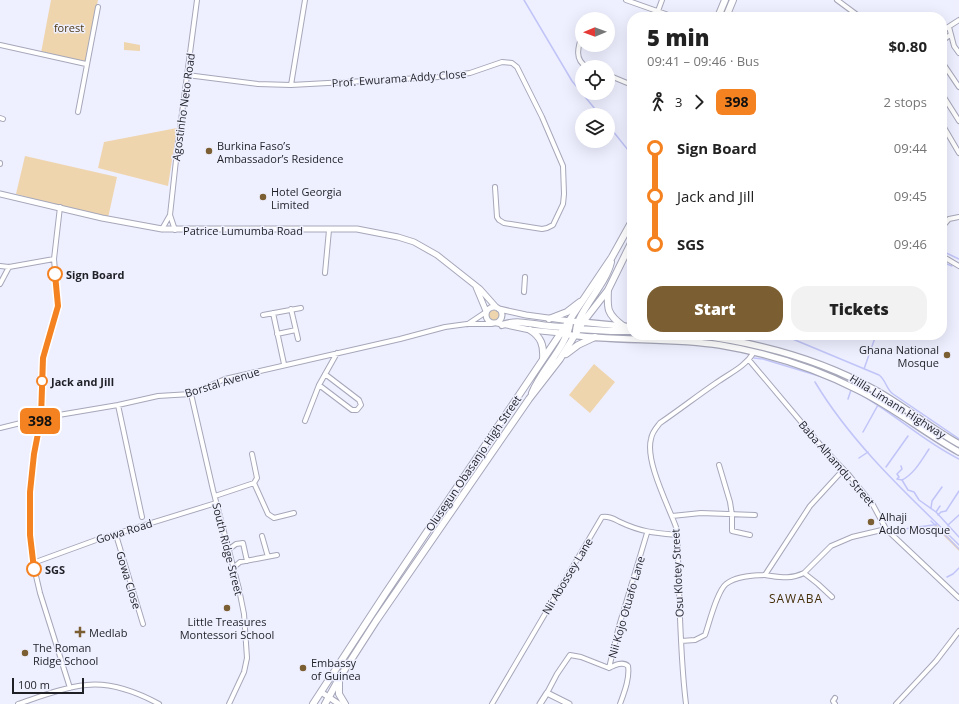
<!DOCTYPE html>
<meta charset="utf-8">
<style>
body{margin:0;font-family:"Open Sans",sans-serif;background:#f2f2f2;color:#222;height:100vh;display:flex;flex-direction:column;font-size:15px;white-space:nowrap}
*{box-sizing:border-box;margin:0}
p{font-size:13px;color:#767676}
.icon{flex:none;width:22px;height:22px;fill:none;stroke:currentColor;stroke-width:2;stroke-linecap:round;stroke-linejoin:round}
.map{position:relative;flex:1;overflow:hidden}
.panel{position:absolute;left:627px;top:12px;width:320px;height:328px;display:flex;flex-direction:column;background:#fff;border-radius:16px;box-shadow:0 4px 16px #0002}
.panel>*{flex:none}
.badge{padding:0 8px;border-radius:6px;font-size:14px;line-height:26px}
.needle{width:26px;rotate:269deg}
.tools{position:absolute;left:575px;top:12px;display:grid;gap:8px}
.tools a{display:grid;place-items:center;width:40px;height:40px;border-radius:50%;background:#fff;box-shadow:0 4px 16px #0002;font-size:20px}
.scale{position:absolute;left:12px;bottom:10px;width:72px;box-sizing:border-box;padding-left:4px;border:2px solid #1f2026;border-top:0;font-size:11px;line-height:14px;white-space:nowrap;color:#1f2026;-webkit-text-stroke:3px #eeefff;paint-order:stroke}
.map>.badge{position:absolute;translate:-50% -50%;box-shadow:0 0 0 2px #fff}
.legs{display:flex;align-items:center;gap:6px;height:44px;padding:0 20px;font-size:13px}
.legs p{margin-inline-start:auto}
.headline{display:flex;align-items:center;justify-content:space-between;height:68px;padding:0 20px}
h1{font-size:22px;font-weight:800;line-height:30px}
.cta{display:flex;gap:8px;margin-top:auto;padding:8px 20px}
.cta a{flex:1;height:46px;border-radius:16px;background:#7b5f32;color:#fff;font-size:16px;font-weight:800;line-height:46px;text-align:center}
.cta a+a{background:#f2f2f2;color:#222}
ul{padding:0 20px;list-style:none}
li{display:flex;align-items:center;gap:14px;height:48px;font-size:15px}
li i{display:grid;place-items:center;width:6px;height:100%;margin:0 5px;background:currentColor}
li i::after{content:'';width:10px;height:10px;margin:-5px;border:3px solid;border-radius:50%;background:#fff}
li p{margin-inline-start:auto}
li:first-child i{background:linear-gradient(#0000 50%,currentColor 0)}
li:last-child i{background:linear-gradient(currentColor 50%,#0000 0)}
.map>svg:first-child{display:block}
.green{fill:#efd5ae}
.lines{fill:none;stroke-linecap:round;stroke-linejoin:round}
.stream{stroke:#c0c4f7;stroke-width:1.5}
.minor-casing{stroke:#a6a7b9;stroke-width:6}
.tertiary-casing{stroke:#a6a7b9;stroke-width:7}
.secondary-casing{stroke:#a6a7b9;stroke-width:8}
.primary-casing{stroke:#a6a7b9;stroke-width:8}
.minor{stroke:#fff;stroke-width:4}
.tertiary{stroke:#fff;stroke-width:5}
.secondary{stroke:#fff;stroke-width:5.5}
.primary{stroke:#fff;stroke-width:6}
.line-1-casing{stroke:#fff;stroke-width:9}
.line-1{stroke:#f58220;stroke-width:6}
.poi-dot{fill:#7b5f32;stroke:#eeefff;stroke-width:1.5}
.stop-1-dot{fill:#fff;stroke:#f58220;stroke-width:2}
.labels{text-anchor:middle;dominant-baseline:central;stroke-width:3;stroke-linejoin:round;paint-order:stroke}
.park-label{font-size:11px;fill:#4d3812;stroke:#eeefff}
.street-label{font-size:11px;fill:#1f2026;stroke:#eeefff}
.poi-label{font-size:11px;fill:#1f2026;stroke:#eeefff;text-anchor:start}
.stop-label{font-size:11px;font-weight:bold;fill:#1f2026;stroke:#eeefff;text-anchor:start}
.neighbourhood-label{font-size:12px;letter-spacing:1px;fill:#442f08;stroke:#eeefff}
</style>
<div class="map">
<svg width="959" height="704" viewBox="0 0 959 704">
<rect width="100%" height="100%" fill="#eeefff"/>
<path class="green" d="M51 0H98L86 63 41 53Z
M124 42 140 45V51L124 50Z
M177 128 168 186 98 168 104 142Z
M25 156 117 177 108 218 16 194Z
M488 316a6 6 0 1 1 12 0a6 6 0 1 1-12 0Z
M594 364 615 382 590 413 569 395Z
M937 525 959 548V551L934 526Z"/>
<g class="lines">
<path class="stream" d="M524 0 572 81 600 115
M608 125 632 155
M942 251 959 259
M942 262 952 266
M783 335 879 375C886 380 886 389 893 394L959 439
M754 358 763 359 829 379
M864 369 876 335
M815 382C852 444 908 495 959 545
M856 392C892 411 922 441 959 459
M848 399 851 390
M863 432 878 405
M859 458 868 452
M901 466 902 469 897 474 899 477 897 479 902 480 908 490 914 492 919 500 936 512 959 537
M886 467 908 436
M902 480C914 474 921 461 929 449
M931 508 932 501 942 487
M936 512 940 506
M938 515 941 512 946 511 959 491
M931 521 959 549
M948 526V525L959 515
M895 534C907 525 924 528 937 524
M947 577 953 574 959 568"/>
<defs>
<path id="minor" d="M626 0 674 17
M837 0 860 17
M658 11 662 0
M949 27 954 46 959 53
M942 31 959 20
M582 35C578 47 574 60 587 67
M942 41 950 35
M0 45 86 64
M942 62 959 87
M187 75 258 84 291 85 439 77 470 73 502 62 512 63 517 67 542 117 563 166 564 194 563 204 553 225 547 228 542 229 504 223 499 220 497 217 495 187
M608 75 632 85
M291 85 305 0
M942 94 959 121
M78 112 98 7
M0 118 3 119
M942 124 959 153
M0 163V164
M60 207 54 259 58 306 43 358 41 418 34 454 30 492V535L33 563 40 593 70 688
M170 215 175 230
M942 227 949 219 959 217
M162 229 170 215 177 151 197 0
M942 256 959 266
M0 266 9 267 54 259
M325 273 329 230
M0 284 9 267
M524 292 525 277
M291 309 298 339
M273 313 284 364
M263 315 301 308
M468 324 486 312
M277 334 296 330
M749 360 823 448 848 474 873 505 886 529 959 598
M319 385 352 410H357L361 405 359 400 325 374
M191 394 213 490 239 589 244 614 247 658 244 672 229 704
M118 405 142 517
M305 421 319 385 337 353
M0 428 41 418 118 405 158 396 191 394 225 379 400 339 445 327 467 324H492
M252 454 257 478 254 483 268 514 274 518 294 513
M719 465 730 502 732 515V531L750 535
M215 496 254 483
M672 516 701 513 755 515
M116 535 143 624
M262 536 268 557
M228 550 236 544 243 543 247 561
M33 563 96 540 216 503
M233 568 240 562 277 555
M804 573 818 584 832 597
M765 575 810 506 843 470
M681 641 695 640 705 635C709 624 717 591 726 584 735 577 753 575 765 575 780 577 789 580 804 573L831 546 852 537 886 529
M609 668 619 626 647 533
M609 668C615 665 623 661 628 666 630 678 624 693 620 704
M547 693 557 674 570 655 581 657 609 668
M18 704C39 697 64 687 86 685 112 682 137 692 159 704
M492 704 602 517C609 516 614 519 620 522 641 532 655 533 677 535
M686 704C679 648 680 592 677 535L676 527C668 505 645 461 651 439 652 432 656 428 660 423 679 410 697 396 716 383 730 373 745 367 754 352
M835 704 833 701 835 698
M896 704 936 661 959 631"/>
<path id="tertiary" d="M0 194 102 218 162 229H357L398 237 414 242 437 255 480 289 496 307
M476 287 486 311
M486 315a8 8 0 1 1 16 0a8 8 0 1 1-16 0Z
M499 309 526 315 570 321
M497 323 530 330 561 333
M321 692 339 704
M540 704 547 693 569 704"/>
<path id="secondary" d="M570 321 632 327
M563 334C615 342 668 337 720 345 768 353 815 368 858 390 893 407 925 433 959 452
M697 335C759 343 820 359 875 390 904 406 930 428 959 444"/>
<path id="primary" d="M718 17 725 0
M726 17 733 0
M608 290C607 309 607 314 623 326
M549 319 567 312 580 302
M502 325C523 317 546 330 568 326
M578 329 611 331H632
M530 330C541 337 544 345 543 359
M576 331C577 312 606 285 611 262
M566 354 578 345 595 337
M532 393C541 370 567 346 570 323
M339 680V694L345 704
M313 704 385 594 612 257 632 221
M325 704 340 677 376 621 529 399 560 359 583 322 608 290 632 241"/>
</defs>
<use href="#minor" class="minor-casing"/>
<use href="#tertiary" class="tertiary-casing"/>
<use href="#secondary" class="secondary-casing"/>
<use href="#primary" class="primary-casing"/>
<use href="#minor" class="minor"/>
<use href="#tertiary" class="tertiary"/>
<use href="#secondary" class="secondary"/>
<use href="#primary" class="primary"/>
</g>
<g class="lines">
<defs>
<path id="line-1" d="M34 569 30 535V492L34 454 41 418 43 358 58 306 55 274"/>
</defs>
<use href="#line-1" class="line-1-casing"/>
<use href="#line-1" class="line-1"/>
</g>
<g class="poi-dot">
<circle cx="209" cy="151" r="4"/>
<circle cx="263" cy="197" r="4"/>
<circle cx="947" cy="355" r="4"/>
<circle cx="871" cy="522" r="4"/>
<circle cx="227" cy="608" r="4"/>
<path d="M78 626h4v4h4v4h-4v4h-4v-4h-4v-4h4z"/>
<circle cx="25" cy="653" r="4"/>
<circle cx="303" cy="668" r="4"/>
</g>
<g class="stop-1-dot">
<circle cx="55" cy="274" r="7"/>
<circle cx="42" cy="381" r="5"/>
<circle cx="34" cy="569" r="7"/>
</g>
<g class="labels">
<g class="park-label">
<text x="69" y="27">forest</text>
</g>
<g class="street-label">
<text transform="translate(399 78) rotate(-4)">Prof. Ewurama Addy Close</text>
<text transform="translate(183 107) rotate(-82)">Agostinho Neto Road</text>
<text x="243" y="230">Patrice Lumumba Road</text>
<text transform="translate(222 382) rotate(-17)">Borstal Avenue</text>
<text transform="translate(898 406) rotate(32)">Hilla Limann Highway</text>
<text transform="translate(473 463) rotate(-56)">Olusegun Obasanjo High Street</text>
<text transform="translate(837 463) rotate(49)">Baba Alhamdu Street</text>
<text transform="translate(124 531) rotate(-17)">Gowa Road</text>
<text transform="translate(228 549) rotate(76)">South Ridge Street</text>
<text transform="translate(677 573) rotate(-93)">Osu Klotey Street</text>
<text transform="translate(567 576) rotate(-59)">Nii Abossey Lane</text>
<text transform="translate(129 580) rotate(73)">Gowa Close</text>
<text transform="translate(626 607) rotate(-74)">Nii Kojo Otuafo Lane</text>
</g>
<g class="poi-label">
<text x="217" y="145">Burkina Faso’s<tspan x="217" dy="13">Ambassador’s Residence</tspan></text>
<text x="271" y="191">Hotel Georgia<tspan x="271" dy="13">Limited</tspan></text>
<text x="939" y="349" text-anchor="end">Ghana National<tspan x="939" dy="13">Mosque</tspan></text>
<text x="879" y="516">Alhaji<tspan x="879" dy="13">Addo Mosque</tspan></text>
<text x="227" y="621" text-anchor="middle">Little Treasures<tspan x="227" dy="13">Montessori School</tspan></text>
<text x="89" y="632">Medlab</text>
<text x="33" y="647">The Roman<tspan x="33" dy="13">Ridge School</tspan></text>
<text x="311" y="662">Embassy<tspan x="311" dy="13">of Guinea</tspan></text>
</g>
<g class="stop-label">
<text x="66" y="274">Sign Board</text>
<text x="51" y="381">Jack and Jill</text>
<text x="45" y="569">SGS</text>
</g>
<g class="neighbourhood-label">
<text x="796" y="598">SAWABA</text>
</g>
</g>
</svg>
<div class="tools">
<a><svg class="needle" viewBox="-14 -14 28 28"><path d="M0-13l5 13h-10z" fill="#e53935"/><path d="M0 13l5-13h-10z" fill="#767676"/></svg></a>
<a><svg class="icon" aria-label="locate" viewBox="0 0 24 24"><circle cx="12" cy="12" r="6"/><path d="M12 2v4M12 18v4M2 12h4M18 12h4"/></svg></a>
<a><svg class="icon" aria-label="layers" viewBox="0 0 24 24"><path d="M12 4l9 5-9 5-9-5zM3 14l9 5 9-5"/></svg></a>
</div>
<div class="scale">100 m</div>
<b class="badge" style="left:40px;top:421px;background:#f58220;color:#111">398</b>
<section class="panel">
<div class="headline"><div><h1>5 min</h1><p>09:41 – 09:46 · Bus</p></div><b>$0.80</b></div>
<div class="legs"><svg class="icon" aria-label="walk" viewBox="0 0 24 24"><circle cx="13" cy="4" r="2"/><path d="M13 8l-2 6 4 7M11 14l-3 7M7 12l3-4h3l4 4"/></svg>3<svg class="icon" aria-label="forward" viewBox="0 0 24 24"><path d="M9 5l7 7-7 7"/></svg><b class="badge" style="background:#f58220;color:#111">398</b><p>2 stops</p></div>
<ul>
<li><i style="color:#f58220"></i><b>Sign Board</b><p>09:44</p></li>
<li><i style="color:#f58220"></i><span>Jack and Jill</span><p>09:45</p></li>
<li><i style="color:#f58220"></i><b>SGS</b><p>09:46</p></li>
</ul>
<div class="cta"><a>Start</a><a>Tickets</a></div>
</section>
</div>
